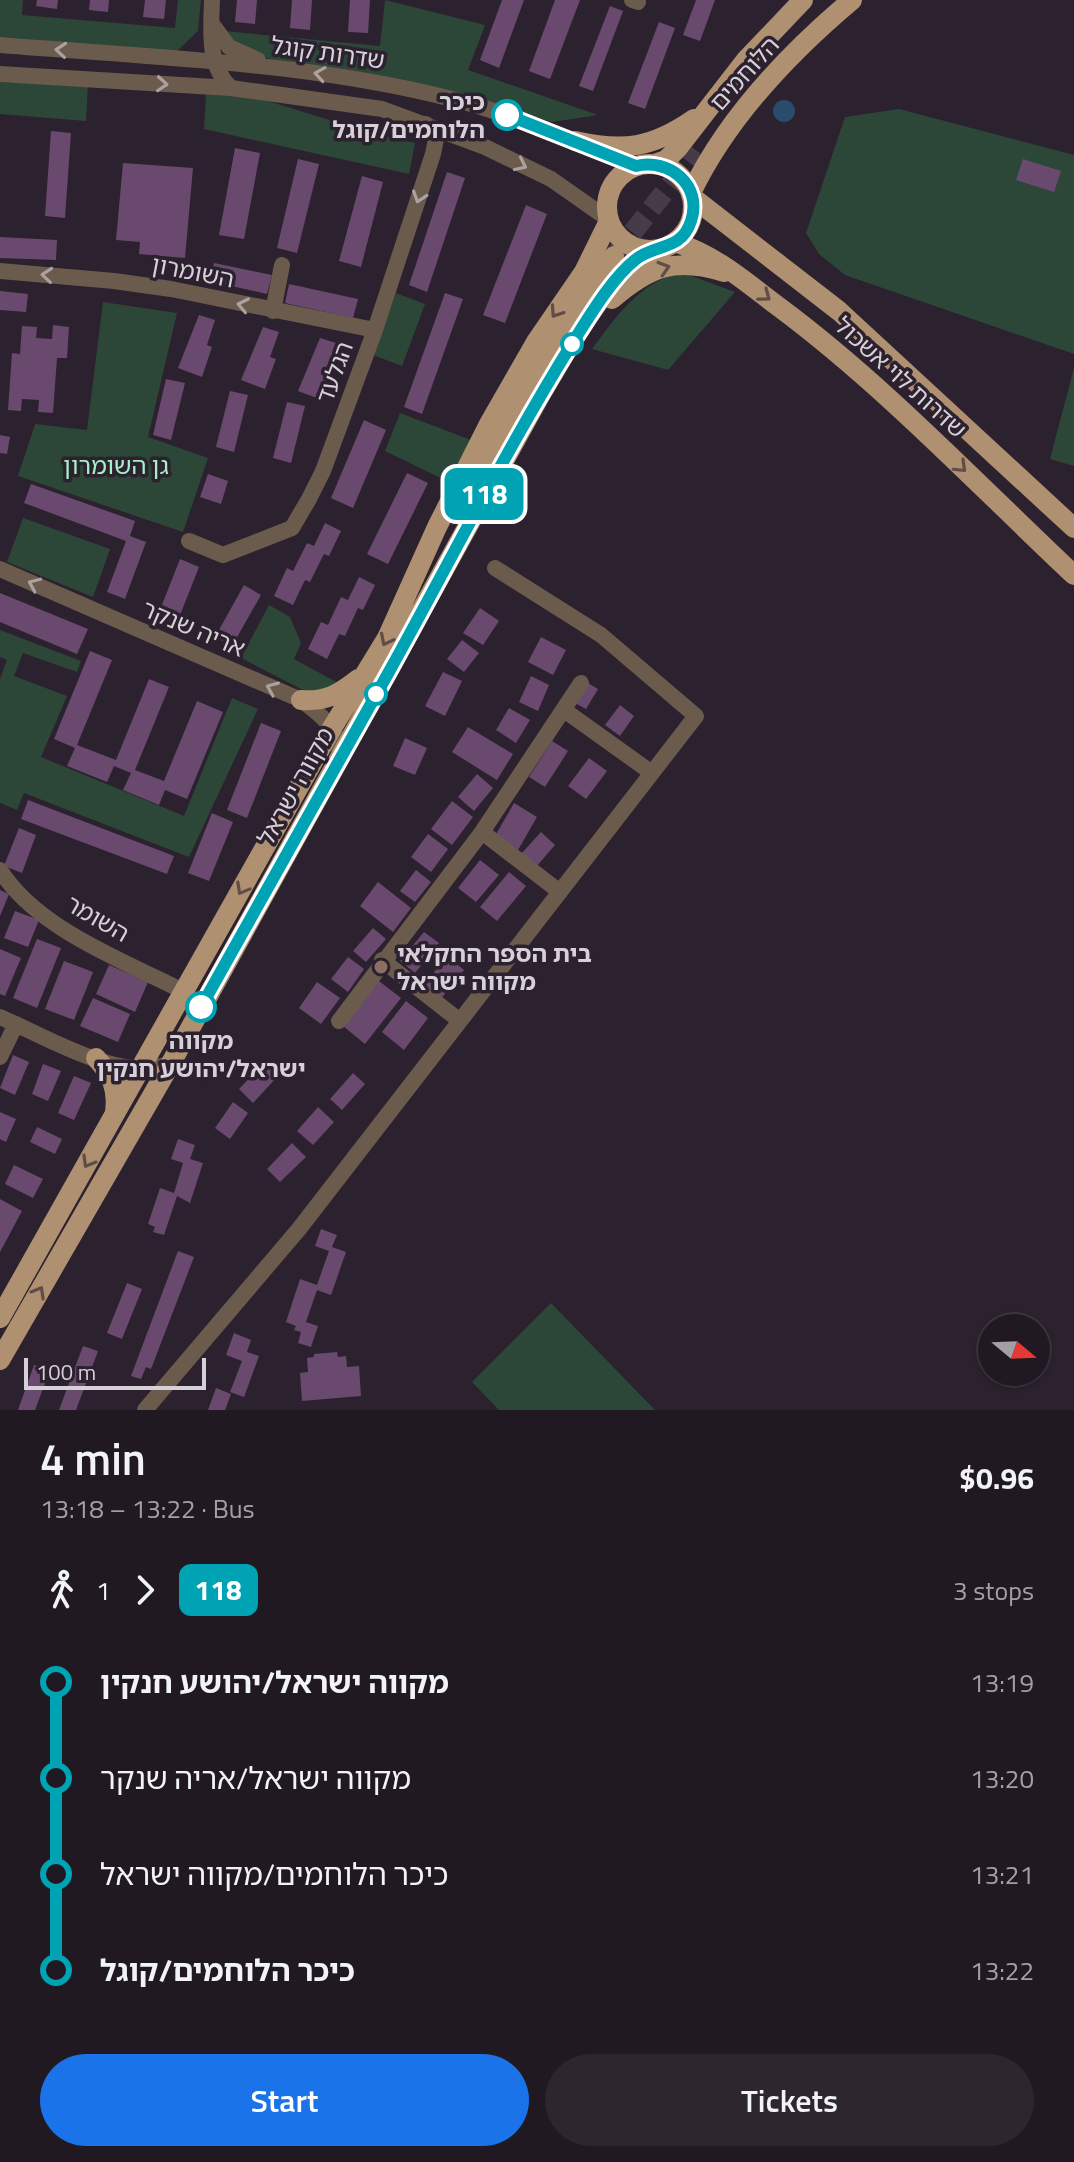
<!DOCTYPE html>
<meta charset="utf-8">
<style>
body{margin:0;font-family:"Titillium Web","Noto Sans Hebrew",sans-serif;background:#2d262f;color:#f1f3f6;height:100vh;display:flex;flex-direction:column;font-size:30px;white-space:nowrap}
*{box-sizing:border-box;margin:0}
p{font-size:26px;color:#a2a0a5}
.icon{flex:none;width:44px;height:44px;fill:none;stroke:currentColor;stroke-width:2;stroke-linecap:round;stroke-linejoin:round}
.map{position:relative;height:1410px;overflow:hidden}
.drawer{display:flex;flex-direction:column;background:#211922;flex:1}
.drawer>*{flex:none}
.badge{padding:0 16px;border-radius:12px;font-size:28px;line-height:52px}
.needle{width:52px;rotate:109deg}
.tools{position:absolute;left:978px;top:1314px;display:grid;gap:16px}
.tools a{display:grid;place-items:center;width:72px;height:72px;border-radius:50%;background:#211922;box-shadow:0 2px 6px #0004,0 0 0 2px #3e3840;font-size:40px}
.scale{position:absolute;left:24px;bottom:20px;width:182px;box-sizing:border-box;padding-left:8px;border:4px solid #d8d0d9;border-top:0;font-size:22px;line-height:28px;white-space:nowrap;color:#d8d0d9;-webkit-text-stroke:6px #2c212e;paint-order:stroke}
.map>.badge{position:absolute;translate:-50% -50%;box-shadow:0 0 0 4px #fff}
.legs{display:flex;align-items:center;gap:12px;height:88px;padding:0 40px;font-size:26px}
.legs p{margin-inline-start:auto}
.head{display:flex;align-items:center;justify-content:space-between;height:136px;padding:0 40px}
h1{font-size:44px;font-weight:600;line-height:60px}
.primary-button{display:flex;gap:16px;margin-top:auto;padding:16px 40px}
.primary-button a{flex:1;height:92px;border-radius:48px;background:#1a73e8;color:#fff;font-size:32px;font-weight:600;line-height:92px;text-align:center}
.primary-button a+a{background:#2d262f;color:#f1f3f6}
ul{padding:0 40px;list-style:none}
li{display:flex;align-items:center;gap:28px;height:96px;font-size:30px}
li i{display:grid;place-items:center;width:12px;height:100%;margin:0 10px;background:currentColor}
li i::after{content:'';width:20px;height:20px;margin:-10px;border:6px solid;border-radius:50%;background:#211922}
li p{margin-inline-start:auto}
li:first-child i{background:linear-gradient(#0000 50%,currentColor 0)}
li:last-child i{background:linear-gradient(currentColor 50%,#0000 0)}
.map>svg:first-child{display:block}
.green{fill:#2c4738}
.water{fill:#284c6b}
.building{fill:#694a6e}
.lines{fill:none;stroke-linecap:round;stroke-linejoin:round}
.major-tunnel{stroke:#463b48;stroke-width:20;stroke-dasharray:20 10;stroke-linecap:butt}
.minor{stroke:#6a5b4c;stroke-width:16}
.major{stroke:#af9070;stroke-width:20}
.oneway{stroke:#aca1a1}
.oneway2{stroke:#604d48}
.line-1-casing{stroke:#fff;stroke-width:18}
.line-1{stroke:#00a3b4;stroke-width:12}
.stop-1-dot{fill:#fff;stroke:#00a3b4;stroke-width:4}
.education-dot{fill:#8d6e63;stroke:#2c212e;stroke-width:3}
.labels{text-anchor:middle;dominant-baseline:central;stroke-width:7;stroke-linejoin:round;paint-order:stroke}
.street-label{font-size:24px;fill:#d8d0d9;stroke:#2c212e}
.stop-label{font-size:24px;font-weight:bold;fill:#d8d0d9;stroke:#2c212e;text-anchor:end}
.park-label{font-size:24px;fill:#a3f1c4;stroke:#2c212e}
.poi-label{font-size:24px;font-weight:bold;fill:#d8d0d9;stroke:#2c212e;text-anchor:start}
</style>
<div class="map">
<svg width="1074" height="1410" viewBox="0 0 1074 1410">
<rect width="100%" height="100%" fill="#2c212e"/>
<path class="green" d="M0 0H23L22 15 175 28 178 0H201L198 31 175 53 0 38Z
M385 0 485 25 468 70 598 115 552 122 478 101 278 62 244 50 224 31 380 46Z
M0 82 88 85 86 121 0 114Z
M206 93 255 97 375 134 415 143 409 174 204 129Z
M899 109 1074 155V354L845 275 819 254 806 233 845 117Z
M674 274 689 275 735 292 668 370 592 349C615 318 636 287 674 274Z
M396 293 425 304 402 366 373 355Z
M103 302 177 313 148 437 208 458 183 532 18 476 35 424 87 430Z
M1074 368V466L1050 459Z
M400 413 479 443 457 486 385 451Z
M23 518 110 549 93 597 7 562Z
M269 605 290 617 301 643 294 659 340 684 319 692 303 690 241 658Z
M0 630 81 661 77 672 23 653 14 676 67 696 41 757 184 816 232 698 258 709 189 857 24 793 17 810 0 803V679L7 660 0 657Z
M551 1303 655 1410H499L472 1382Z"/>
<path class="water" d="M773 111a11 11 0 1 1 22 0a11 11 0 1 1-22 0Z"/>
<path class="building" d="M37 0H58L57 9 36 6Z
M90 0H109L108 12 89 10Z
M145 0H166L164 19 143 17Z
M237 0H257L255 24 235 22Z
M292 0H312L310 30 290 28Z
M350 0H370L368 33 348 32Z
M502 0H524L499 68 480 60Z
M555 0H580L550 79 529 71Z
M696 0H715L700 41 683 35Z
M610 6 623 11 593 91 579 86Z
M659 22 675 28 645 109 628 103Z
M51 131 71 133 65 218 45 216Z
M235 148 260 153 244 239 219 235Z
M298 159 319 164 297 253 277 248Z
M1023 159 1061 171 1054 192 1016 180Z
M123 163 193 168 185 258 139 254 140 242 116 240Z
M447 172 465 178 427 292 409 285Z
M362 176 383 182 361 267 339 261Z
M526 205 547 214 505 323 483 315Z
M0 237 57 240 56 260 0 258Z
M214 263 272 275 267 294 209 281Z
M289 284 358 299 353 318 285 303Z
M0 291 28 294 26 312 0 310Z
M445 293 463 299 422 414 404 407Z
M199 315 215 320 207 345 212 347 202 377 178 368Z
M53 325 69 327 67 358H57L53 413 38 412 39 400 22 399 21 411 8 410 12 353 20 354 22 326 37 327 36 338 52 339Z
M263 327 279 332 270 357 276 359 265 389 241 380Z
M320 338 336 343 327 368 333 370 322 400 298 391Z
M166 379 185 383 171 440 153 435Z
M230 391 248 395 234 452 216 447Z
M287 402 305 406 291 463 273 458Z
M364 420 386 430 353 508 331 498Z
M0 435 10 437 7 454 0 453Z
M407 473 428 483 388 564 367 554Z
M208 474 228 481 221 504 200 497Z
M31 484 135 521 130 536 146 542 125 599 107 592 126 541 24 503Z
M325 523 341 531 329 556 324 554 310 582 305 580 293 605 274 596 287 568 293 571 307 543 314 546Z
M180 559 199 567 177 623 158 615Z
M359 577 375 585 363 610 358 608 345 636 339 634 327 659 308 649 321 622 328 625 341 597 348 600Z
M244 585 261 595 232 646 215 637Z
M0 593 88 629 77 654 0 622Z
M480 608 499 621 483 645 463 633Z
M541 637 566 650 553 675 528 662Z
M462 640 479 653 464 672 447 659Z
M90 651 112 660 77 745 116 760 149 679 169 687 135 770 164 781 197 701 223 712 187 799 165 790 159 805 123 790 131 773 114 766 107 782 67 766 75 748 54 739Z
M443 672 462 681 445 716 425 706Z
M531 676 549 685 538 711 519 702Z
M583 680 598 689 586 709 571 701Z
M620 705 634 716 620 736 605 725Z
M509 708 530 720 516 743 496 730Z
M261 723 281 731 247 818 227 810Z
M468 727 513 754 497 780 452 752Z
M405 738 427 748 415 775 393 766Z
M552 741 568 751 545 787 529 777Z
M589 758 607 771 586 799 568 786Z
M477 774 493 788 474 811 458 797Z
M28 800 174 856 167 874 21 819Z
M452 801 473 817 452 845 431 829Z
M514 803 537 817 518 850 495 836Z
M212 813 233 822 209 881 188 873Z
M19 828 36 835 22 873 4 866Z
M541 832 555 845 536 867 521 854Z
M428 834 448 849 431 872 411 857Z
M480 860 499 875 476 902 458 888Z
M416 870 431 882 415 902 400 891Z
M509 872 526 886 497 921 480 907Z
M378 882 411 908 393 932 360 906Z
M0 890 9 894 0 916Z
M15 911 39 920 28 947 4 938Z
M373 928 386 939 366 962 353 951Z
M424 932 439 943 415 973 400 961Z
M37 939 61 948 37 1008 13 998Z
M0 949 21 958 5 996 0 994Z
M447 956 464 970 440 1000 423 986Z
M348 957 364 969 348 992 331 979Z
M64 961 93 972 74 1020 45 1009Z
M109 965 148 982 135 1012 96 994Z
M379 981 401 998 365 1044 343 1026Z
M317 982 340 998 321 1024 299 1008Z
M93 998 130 1014 118 1042 80 1026Z
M406 1001 428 1018 404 1050 382 1032Z
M13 1055 29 1062 15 1095 0 1088Z
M264 1063 278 1076 253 1103 239 1089Z
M43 1064 61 1071 48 1101 32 1094Z
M353 1073 365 1084 342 1110 330 1099Z
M74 1076 91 1083 74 1120 58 1113Z
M233 1102 248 1113 230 1139 215 1128Z
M318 1107 334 1122 313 1145 297 1131Z
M0 1112 16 1119 6 1142 0 1139Z
M37 1127 62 1139 55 1154 30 1142Z
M178 1139 195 1145 190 1159 203 1163 190 1203 177 1196 164 1235 153 1232 155 1227 148 1224 160 1188 174 1193 183 1163 171 1159Z
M292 1143 306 1157 280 1182 267 1169Z
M14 1165 43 1179 33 1198 5 1184Z
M0 1199 22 1211 0 1252Z
M321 1229 337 1235 332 1247 346 1252 331 1295 317 1290 306 1322 318 1326 311 1347 298 1343 301 1332 294 1330 296 1326 286 1322 300 1279 317 1285 329 1251 315 1246Z
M178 1251 194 1257 151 1369 146 1367 141 1379 131 1376Z
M127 1283 142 1289 122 1339 107 1333Z
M234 1333 251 1340 247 1352 259 1356 244 1397 230 1392 242 1361 226 1355Z
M83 1346 98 1351 76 1410H59Z
M337 1352 338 1357 346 1356 347 1367 359 1366 361 1396 302 1401 300 1373 308 1372 307 1358 314 1357V1354Z
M34 1365 50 1370 35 1410H18Z
M216 1388 231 1394 225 1410H208Z"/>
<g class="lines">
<path class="major-tunnel" d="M614 256 697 151"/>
<path class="minor" d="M212 0C211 30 207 66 231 88
M632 0 638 2
M212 24 229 47 258 60
M0 45C157 58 318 62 471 104 528 120 580 146 636 166
M0 74 231 88 382 109 485 147 551 179 608 219
M0 271 114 281 171 289 375 330
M273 311 282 265
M189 541 223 555 292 528 309 499 323 471 375 330 433 154 436 139 426 124
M0 569 301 700C321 715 343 731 339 759
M564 710 652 773
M482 832 560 892
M0 870C37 929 124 961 185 992
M382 960 460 1021
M0 1017C47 1037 121 1084 171 1063
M339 1021 482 832 581 683
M0 1057 16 1024
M145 1410 299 1229 696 716 601 635 495 568"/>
<path class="major" d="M575 141C624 152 652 148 694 119
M607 207a43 43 0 1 1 86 0a43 43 0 1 1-86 0Z
M655 164 666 160 677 149 746 60 803 0
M691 193C727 118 789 53 852 0
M692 197 839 311 1074 528
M675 242C718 257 743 280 779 307 885 386 977 484 1074 575
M612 299C650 266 675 257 724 272
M466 501 528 386 614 256
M301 700C326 702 339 694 358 679
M96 1058C112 1075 118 1089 115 1112
M0 1318 332 728 387 638 437 527 489 424 536 342 584 272 609 221
M0 1360 171 1063 541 394C564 356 611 268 651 251"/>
</g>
<defs><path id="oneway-chevron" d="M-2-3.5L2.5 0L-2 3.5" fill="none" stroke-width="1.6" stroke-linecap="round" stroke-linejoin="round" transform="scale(2)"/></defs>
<g class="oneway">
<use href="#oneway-chevron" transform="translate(61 50) rotate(-175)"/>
<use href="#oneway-chevron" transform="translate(320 74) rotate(-171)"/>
<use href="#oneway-chevron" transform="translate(162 84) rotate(4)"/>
<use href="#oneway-chevron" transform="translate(521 165) rotate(26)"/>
<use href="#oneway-chevron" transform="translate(419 197) rotate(108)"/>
<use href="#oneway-chevron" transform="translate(47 275) rotate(-175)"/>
<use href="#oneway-chevron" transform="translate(243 305) rotate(-168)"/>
<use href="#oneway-chevron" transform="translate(34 584) rotate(-156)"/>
<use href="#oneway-chevron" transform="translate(272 688) rotate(-157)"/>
</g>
<g class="oneway2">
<use href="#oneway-chevron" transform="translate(664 268) rotate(-17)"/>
<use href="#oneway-chevron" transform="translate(765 296) rotate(37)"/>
<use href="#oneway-chevron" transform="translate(556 312) rotate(124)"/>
<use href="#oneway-chevron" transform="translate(961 467) rotate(44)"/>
<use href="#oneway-chevron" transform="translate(386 640) rotate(117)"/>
<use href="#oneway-chevron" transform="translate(242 889) rotate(119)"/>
<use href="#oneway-chevron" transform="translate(88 1162) rotate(120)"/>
<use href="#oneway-chevron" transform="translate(39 1292) rotate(-60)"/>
</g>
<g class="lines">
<defs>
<path id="line-1" d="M201 1007C264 894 328 782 390 670 451 560 507 448 573 342 589 317 612 278 635 260 655 243 681 252 691 221 703 185 669 158 636 166L507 115"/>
</defs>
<use href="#line-1" class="line-1-casing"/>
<use href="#line-1" class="line-1"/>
</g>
<g class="stop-1-dot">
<circle cx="507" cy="115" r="14"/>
<circle cx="572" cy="344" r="10"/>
<circle cx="376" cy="694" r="10"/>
<circle cx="201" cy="1007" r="14"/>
</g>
<circle class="education-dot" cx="381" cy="967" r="8"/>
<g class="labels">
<g class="street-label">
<text transform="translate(328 52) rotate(8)">שדרות קוגל</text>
<text transform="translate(744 73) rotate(-48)">הלוחמים</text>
<text transform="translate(193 271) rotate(11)">השומרון</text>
<text transform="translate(334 372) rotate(-70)">הגלעד</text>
<text transform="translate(901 377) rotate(42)">שדרות לוי אשכול</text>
<text transform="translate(194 628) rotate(23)">אריה שנקר</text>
<text transform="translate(295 786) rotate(-61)">מקווה ישראל</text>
<text transform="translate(98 918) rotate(30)">השומר</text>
</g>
<g class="stop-label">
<text x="485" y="101">כיכר<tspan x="485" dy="28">הלוחמים/קוגל</tspan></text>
<text x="201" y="1040" text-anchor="middle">מקווה<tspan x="201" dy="28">ישראל/יהושע חנקין</tspan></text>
</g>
<g class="park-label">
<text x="116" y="465">גן השומרון</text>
</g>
<g class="poi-label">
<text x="397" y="953">בית הספר החקלאי<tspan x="397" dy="28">מקווה ישראל</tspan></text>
</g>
</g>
</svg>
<div class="tools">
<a><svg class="needle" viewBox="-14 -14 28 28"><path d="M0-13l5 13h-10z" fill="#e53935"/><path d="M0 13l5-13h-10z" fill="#a2a0a5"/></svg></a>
</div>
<div class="scale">100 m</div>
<b class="badge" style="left:484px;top:494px;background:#00a3b4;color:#fff">118</b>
</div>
<section class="drawer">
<div class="head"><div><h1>4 min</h1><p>13:18 – 13:22 · Bus</p></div><b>$0.96</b></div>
<div class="legs"><svg class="icon" aria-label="walk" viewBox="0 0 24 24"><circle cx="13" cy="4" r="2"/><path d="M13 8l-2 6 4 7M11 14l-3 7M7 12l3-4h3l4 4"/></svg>1<svg class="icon" aria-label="forward" viewBox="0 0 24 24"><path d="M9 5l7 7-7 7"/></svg><b class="badge" style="background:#00a3b4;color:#fff">118</b><p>3 stops</p></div>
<ul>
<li><i style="color:#00a3b4"></i><b>מקווה ישראל/יהושע חנקין</b><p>13:19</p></li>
<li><i style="color:#00a3b4"></i><span>מקווה ישראל/אריה שנקר</span><p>13:20</p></li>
<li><i style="color:#00a3b4"></i><span>כיכר הלוחמים/מקווה ישראל</span><p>13:21</p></li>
<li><i style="color:#00a3b4"></i><b>כיכר הלוחמים/קוגל</b><p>13:22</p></li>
</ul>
<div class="primary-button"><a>Start</a><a>Tickets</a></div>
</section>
